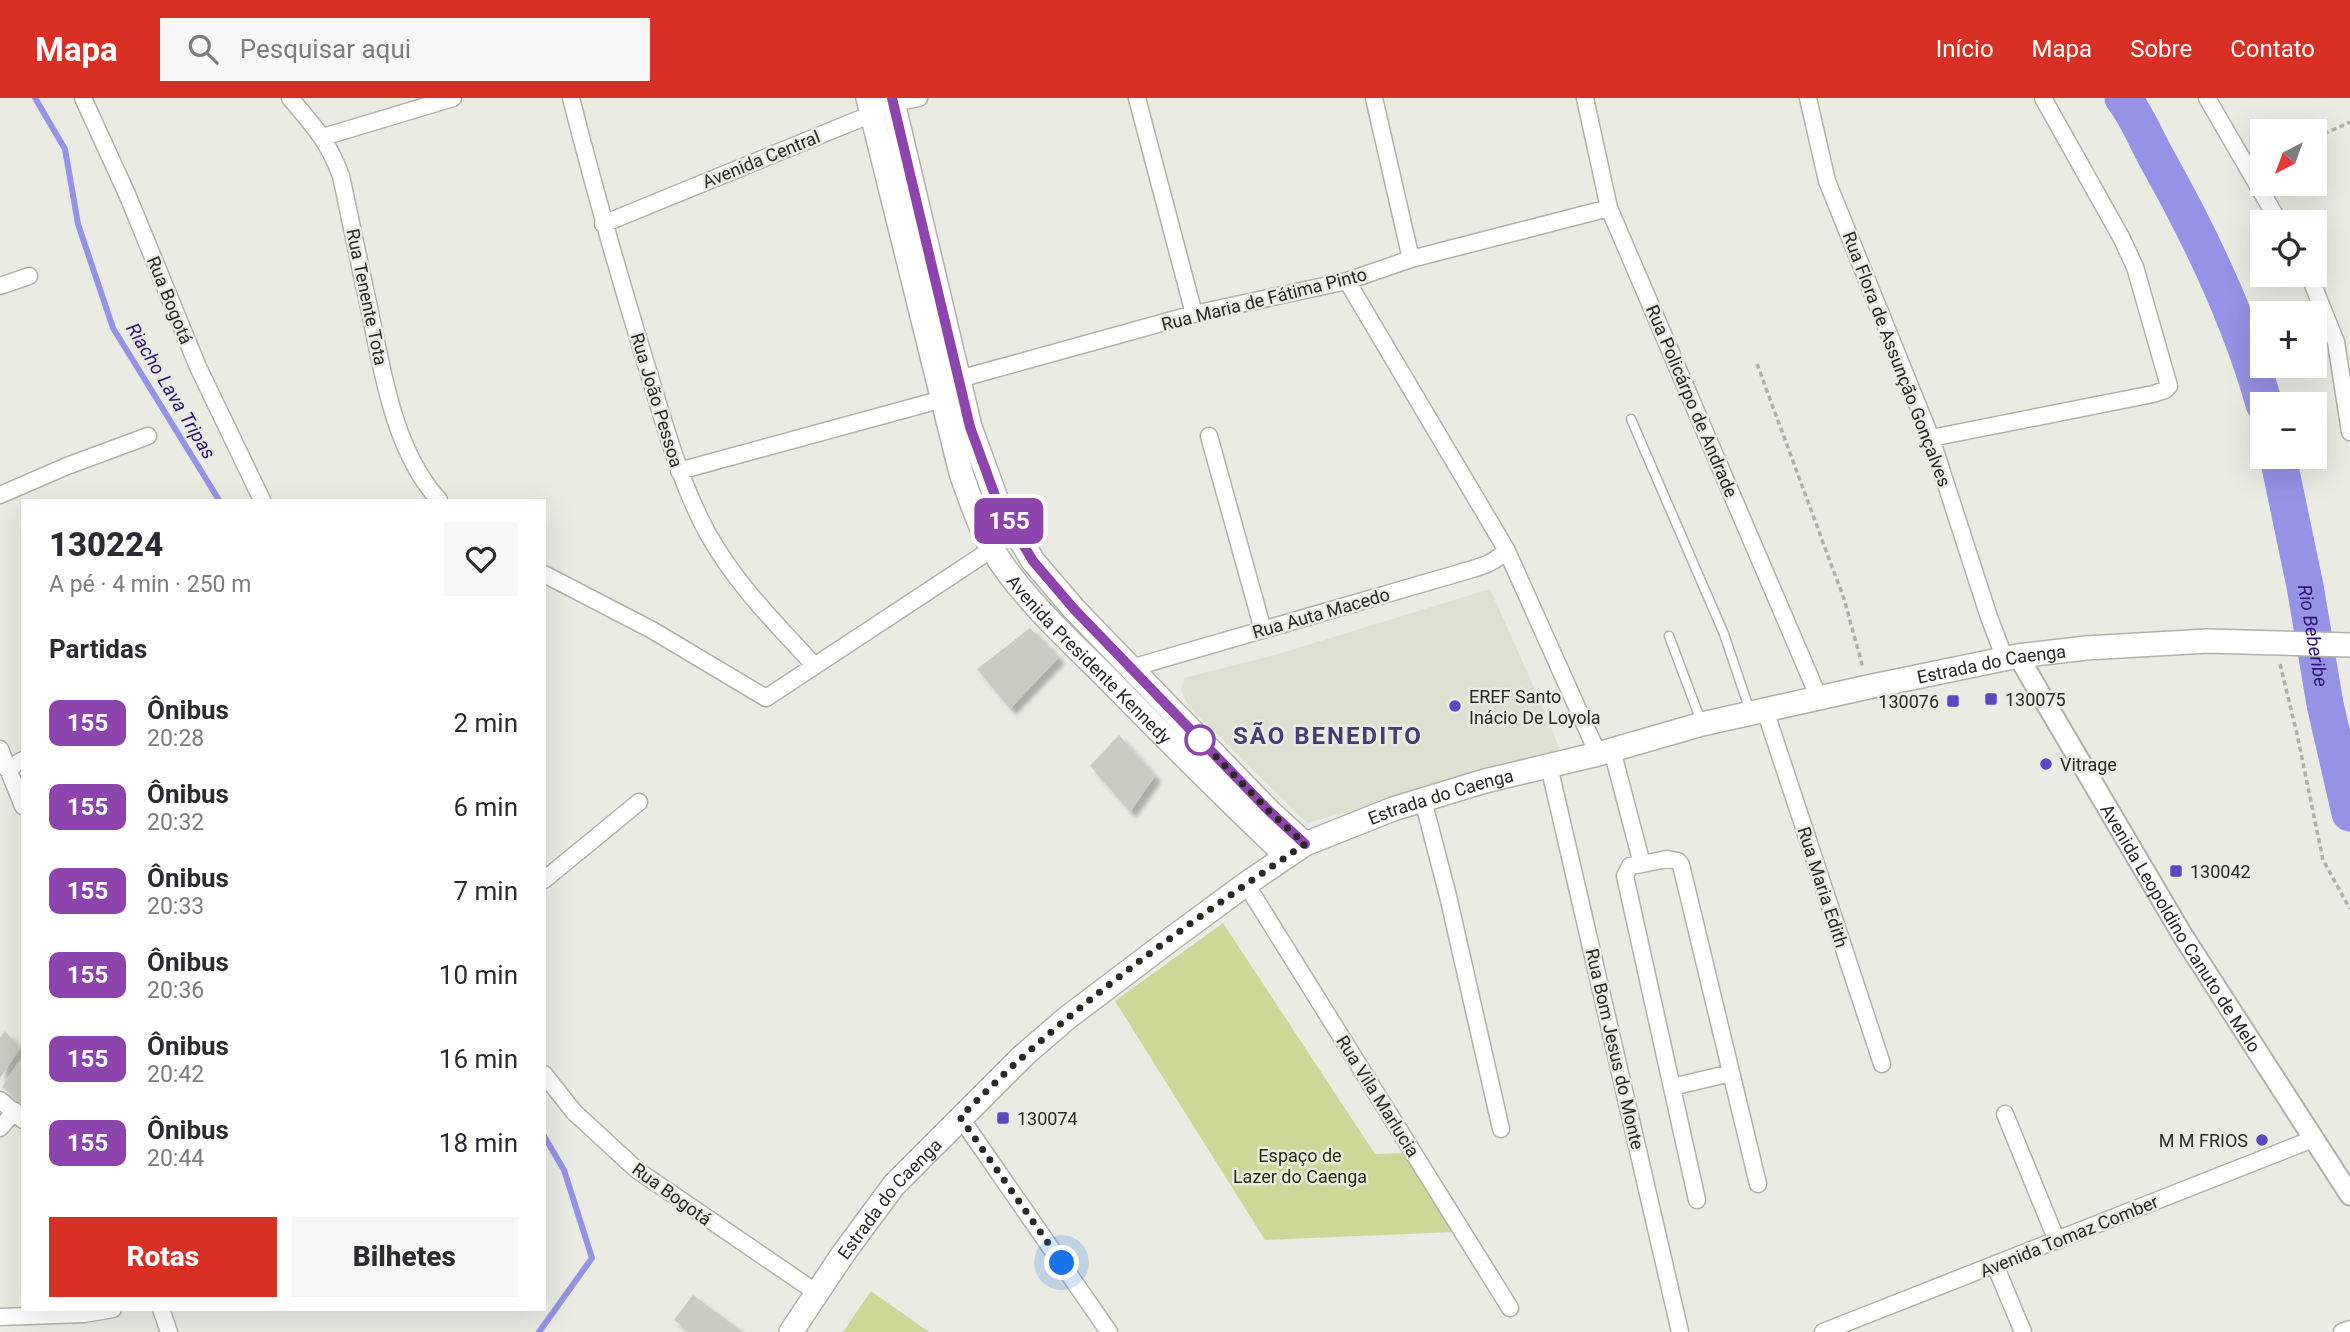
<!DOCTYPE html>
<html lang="pt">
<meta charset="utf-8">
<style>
body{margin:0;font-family:Roboto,sans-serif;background:#f7f7f7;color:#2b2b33;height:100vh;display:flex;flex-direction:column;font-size:26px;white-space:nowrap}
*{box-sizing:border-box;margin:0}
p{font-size:23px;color:#7c7c81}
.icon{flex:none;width:38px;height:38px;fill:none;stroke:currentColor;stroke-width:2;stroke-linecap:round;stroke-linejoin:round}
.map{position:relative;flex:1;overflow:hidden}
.details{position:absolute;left:21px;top:401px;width:525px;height:812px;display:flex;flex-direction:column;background:#fff;border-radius:0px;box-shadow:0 7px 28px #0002}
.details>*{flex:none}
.badge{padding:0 14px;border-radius:10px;font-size:24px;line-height:46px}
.needle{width:46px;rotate:221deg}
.buttons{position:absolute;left:2250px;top:21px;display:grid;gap:14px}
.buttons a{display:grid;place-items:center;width:77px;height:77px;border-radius:0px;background:#fff;box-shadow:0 7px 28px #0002;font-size:35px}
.you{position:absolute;width:35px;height:35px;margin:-18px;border:5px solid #fff;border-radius:50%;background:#1a73e8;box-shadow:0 0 0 10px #1a73e833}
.map>.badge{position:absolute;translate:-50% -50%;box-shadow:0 0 0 4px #fff}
h2{padding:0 28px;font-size:26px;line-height:63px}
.round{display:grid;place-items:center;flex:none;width:74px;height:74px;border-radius:0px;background:#f7f7f7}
.head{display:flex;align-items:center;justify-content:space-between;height:119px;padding:0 28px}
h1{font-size:33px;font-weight:800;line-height:52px}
.primary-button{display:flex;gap:14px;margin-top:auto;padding:14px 28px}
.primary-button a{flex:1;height:80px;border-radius:0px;background:#d93025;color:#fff;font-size:28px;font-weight:800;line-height:80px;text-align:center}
.primary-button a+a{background:#f7f7f7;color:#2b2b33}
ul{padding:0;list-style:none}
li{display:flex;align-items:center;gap:21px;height:84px;padding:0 28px}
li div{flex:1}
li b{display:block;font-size:26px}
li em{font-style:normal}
li .badge{min-width:77px;font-weight:700;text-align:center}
header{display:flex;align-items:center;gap:42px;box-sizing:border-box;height:98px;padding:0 35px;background:#d93025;color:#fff}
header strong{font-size:33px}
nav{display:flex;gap:38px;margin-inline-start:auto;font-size:24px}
.search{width:490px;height:63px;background:#f7f7f7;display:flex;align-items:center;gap:18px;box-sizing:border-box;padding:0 24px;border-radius:0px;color:#7c7c81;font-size:26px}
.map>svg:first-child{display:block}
.built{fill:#dee1d1}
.green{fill:#ced698}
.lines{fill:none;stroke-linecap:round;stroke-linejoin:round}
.stream{stroke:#9692e5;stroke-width:6}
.river{stroke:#9692e5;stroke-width:37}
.building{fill:#cacbc3;filter:url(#shadow)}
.service-casing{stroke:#b0b2aa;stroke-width:11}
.minor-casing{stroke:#b0b2aa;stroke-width:19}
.tertiary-casing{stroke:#b0b2aa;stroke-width:23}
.secondary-casing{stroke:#b0b2aa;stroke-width:26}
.path{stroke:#afb0a9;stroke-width:3.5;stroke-dasharray:5 3.5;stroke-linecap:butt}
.service{stroke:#fff;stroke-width:8}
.minor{stroke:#fff;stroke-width:16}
.tertiary{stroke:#fff;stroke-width:19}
.secondary{stroke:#fff;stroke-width:23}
.line-casing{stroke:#fff;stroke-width:16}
.line{stroke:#8e44ad;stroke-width:10}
.walk{stroke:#292926;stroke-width:7;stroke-dasharray:0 12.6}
.poi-dot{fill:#5b47c0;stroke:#eaece4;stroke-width:2.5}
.stop-dot{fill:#fff;stroke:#8e44ad;stroke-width:3.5}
.labels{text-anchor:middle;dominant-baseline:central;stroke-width:5;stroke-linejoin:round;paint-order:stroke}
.street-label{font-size:18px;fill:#292926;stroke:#eaece4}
.poi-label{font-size:18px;fill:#292926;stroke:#eaece4;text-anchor:start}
.park-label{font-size:18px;fill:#2a2d04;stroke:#eaece4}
.water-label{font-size:19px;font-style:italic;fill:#2e1576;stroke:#eaece4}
.district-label{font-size:24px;font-weight:bold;letter-spacing:2px;fill:#423d79;stroke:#eaece4}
</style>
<header>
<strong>Mapa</strong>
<div class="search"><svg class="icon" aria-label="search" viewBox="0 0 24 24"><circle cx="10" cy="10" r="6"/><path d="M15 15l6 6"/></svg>Pesquisar aqui</div>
<nav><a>Início</a><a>Mapa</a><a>Sobre</a><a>Contato</a></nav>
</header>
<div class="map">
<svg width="2350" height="1234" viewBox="0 0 2350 1234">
<defs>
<filter id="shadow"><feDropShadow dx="6" dy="6" stdDeviation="2" flood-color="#0004"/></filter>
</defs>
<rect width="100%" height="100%" fill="#eaece4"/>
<path class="built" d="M1490 491 1546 616 1561 655 1307 725 1189 609 1181 592 1184 580 1278 556Z"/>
<path class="green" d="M1223 825 1375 1056 1406 1055 1455 1134 1265 1142 1115 903Z
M871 1193 929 1234H843Z"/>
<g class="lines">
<path class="stream" d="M35 0 65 51 78 126 113 230 219 402
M539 1234 592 1160 564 1072 544 1038"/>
<g class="river">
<path d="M2123 0C2137 18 2146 41 2157 61 2201 139 2240 220 2264 306"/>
<path id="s1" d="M2278 359 2305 488 2325 606 2350 715"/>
</g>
</g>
<path class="building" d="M1030 530 1059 559 1010 611 977 571Z
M1119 637 1155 678 1130 714 1090 668Z
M5 933 20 950 0 980V940Z
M19 964 23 966V997L19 1002 2 989Z
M693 1197 743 1234H690L674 1222Z"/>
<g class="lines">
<defs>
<path id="service" d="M1631 321 1724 536 1750 613
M1669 538 1701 623"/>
<path id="minor" d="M83 0 127 96 198 269 262 402
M290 0C314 28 328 43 341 78 351 124 360 169 370 214 383 277 395 354 439 402
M571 0C594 90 619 178 646 266 664 324 679 383 708 436 736 486 776 526 815 568
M1137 0 1194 216
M1374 0 1411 161
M1585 0 1609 110 1819 600
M1808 0 1827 83 1931 340 1989 519 2005 561
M2207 0 2279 124
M323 39 453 0
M603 126 872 16 893 5 919 0
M2309 177 2336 244 2350 334
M0 188 29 178
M959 281 1194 216 1347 183 1411 161 1609 110
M1209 338 1263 532
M1931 340 2153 296 2165 292 2169 288 2135 169 2121 139 2043 0
M679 373 943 301
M0 397 67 368 148 338
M1506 451 1598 656
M544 476 652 532 766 600 992 451
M1131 570 1459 475C1475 470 1497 466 1506 451L1347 183
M1765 612 1882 966
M0 651 23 708
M1612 652 1642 766 1667 761 1678 763 1681 767 1758 1086
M1549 668 1680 1234
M7 671 23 662
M1423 702 1448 798 1501 1031
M1642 766 1630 768 1625 778 1697 1102
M544 782 639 704
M1246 786 1510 1210
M544 976 574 1014 637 1072 817 1195
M1672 989 1731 975
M0 1002 23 1022
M2005 1016 2057 1143
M960 1019 1109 1234
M0 1030 15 1013
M1995 1167 2023 1234
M161 1211 169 1234
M0 1219 84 1216 113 1211
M1823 1234 2313 1041
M2342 1234 2350 1231"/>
<g id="tertiary">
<path id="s2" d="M2018 558 2183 838 2350 1097"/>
</g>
<g id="secondary">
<path id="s3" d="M868 0 961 375C970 400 978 426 991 449 1021 499 1067 540 1108 581 1167 641 1226 701 1287 758"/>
<path d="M892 0 970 329 997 403 1033 463 1074 511 1269 713 1305 746"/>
<path id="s4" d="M791 1234 843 1156 894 1087 1024 957 1067 920 1170 842 1246 786 1305 746 1393 711 1485 683 1598 656 1702 626 1868 589 2018 558 2086 550 2208 543 2350 547"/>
</g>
</defs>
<use href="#service" class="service-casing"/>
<use href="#minor" class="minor-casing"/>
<use href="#tertiary" class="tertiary-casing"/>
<use href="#secondary" class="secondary-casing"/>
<path class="path" d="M2313 22 2322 34 2326 35 2350 24
M1757 266 1844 501 1863 570
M2280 566 2297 636 2323 762 2350 811"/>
<use href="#service" class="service"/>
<use href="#minor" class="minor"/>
<use href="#tertiary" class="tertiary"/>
<use href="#secondary" class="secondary"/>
</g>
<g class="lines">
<defs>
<path id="line" d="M892 0 970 329 997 403 1033 463 1074 511 1269 713 1305 746"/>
</defs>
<use href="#line" class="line-casing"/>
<use href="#line" class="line"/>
<path class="walk" d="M1062 1165 960 1019C982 998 1003 976 1026 956 1112 879 1209 811 1305 746L1269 713 1200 642"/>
</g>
<g class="poi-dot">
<rect x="1984" y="594" width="14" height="14" rx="3.5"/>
<rect x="1946" y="596" width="14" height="14" rx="3.5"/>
<circle cx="1455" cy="608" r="7"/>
<circle cx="2046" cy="666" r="7"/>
<rect x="2169" y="766" width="14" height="14" rx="3.5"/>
<rect x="996" y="1013" width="14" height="14" rx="3.5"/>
<circle cx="2262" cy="1042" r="7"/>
</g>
<circle class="stop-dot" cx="1200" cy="642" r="14"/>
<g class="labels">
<g class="street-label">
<text transform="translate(761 61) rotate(-22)">Avenida Central</text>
<text transform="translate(367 199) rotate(78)">Rua Tenente Tota</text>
<text transform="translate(1264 201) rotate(-14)">Rua Maria de Fátima Pinto</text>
<text transform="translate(170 202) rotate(68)">Rua Bogotá</text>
<text transform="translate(1897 261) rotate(69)">Rua Flora de Assunção Gonçalves</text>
<text transform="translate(657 302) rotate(73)">Rua João Pessoa</text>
<text transform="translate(1692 303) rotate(67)">Rua Policárpo de Andrade</text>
<text transform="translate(1321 515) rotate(-16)">Rua Auta Macedo</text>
<text stroke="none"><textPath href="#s3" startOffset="616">Avenida Presidente Kennedy</textPath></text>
<text stroke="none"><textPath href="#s4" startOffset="1426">Estrada do Caenga</textPath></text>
<text stroke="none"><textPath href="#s4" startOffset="859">Estrada do Caenga</textPath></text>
<text transform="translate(1823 789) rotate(72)">Rua Maria Edith</text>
<text stroke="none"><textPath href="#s2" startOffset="317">Avenida Leopoldino Canuto de Melo</textPath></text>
<text transform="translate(1615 951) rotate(77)">Rua Bom Jesus do Monte</text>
<text transform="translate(1378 998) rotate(58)">Rua Vila Marlucia</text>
<text transform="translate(672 1096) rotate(36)">Rua Bogotá</text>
<text stroke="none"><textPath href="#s4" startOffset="166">Estrada do Caenga</textPath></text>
<text transform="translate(2069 1138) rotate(-22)">Avenida Tomaz Comber</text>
</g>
<g class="poi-label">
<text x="1469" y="598">EREF Santo<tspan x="1469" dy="21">Inácio De Loyola</tspan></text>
<text x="2005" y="601">130075</text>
<text x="1939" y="603" text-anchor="end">130076</text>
<text x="2060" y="666">Vitrage</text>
<text x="2190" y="773">130042</text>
<text x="1017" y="1020">130074</text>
<text x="2248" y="1042" text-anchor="end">M M FRIOS</text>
</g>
<g class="park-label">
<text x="1300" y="1057">Espaço de<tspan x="1300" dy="21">Lazer do Caenga</tspan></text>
</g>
<g class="water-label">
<text transform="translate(171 293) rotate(59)">Riacho Lava Tripas</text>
<text stroke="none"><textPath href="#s1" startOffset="182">Rio Beberibe</textPath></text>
</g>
<g class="district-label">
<text x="1328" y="638">SÃO BENEDITO</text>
</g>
</g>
</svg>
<div class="buttons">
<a><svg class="needle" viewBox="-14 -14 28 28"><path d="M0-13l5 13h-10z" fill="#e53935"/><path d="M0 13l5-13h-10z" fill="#7c7c81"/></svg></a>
<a><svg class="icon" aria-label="locate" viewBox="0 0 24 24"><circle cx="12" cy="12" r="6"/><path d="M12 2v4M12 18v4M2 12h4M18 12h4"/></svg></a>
<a>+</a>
<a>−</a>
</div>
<div class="you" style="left:1062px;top:1165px"></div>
<b class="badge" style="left:1009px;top:423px;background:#8e44ad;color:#fff">155</b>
<section class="details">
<div class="head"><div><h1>130224</h1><p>A pé · 4 min · 250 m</p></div><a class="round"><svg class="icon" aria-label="heart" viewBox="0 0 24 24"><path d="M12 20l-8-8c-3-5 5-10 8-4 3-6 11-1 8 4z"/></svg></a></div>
<h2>Partidas</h2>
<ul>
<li><span class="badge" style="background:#8e44ad;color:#fff">155</span><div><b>Ônibus</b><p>20:28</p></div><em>2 min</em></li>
<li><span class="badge" style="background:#8e44ad;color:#fff">155</span><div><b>Ônibus</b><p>20:32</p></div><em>6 min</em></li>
<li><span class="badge" style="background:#8e44ad;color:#fff">155</span><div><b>Ônibus</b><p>20:33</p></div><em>7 min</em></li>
<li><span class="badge" style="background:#8e44ad;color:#fff">155</span><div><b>Ônibus</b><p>20:36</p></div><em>10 min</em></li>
<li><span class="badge" style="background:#8e44ad;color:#fff">155</span><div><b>Ônibus</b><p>20:42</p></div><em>16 min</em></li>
<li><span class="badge" style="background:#8e44ad;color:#fff">155</span><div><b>Ônibus</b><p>20:44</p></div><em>18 min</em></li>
</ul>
<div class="primary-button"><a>Rotas</a><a>Bilhetes</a></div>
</section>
</div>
